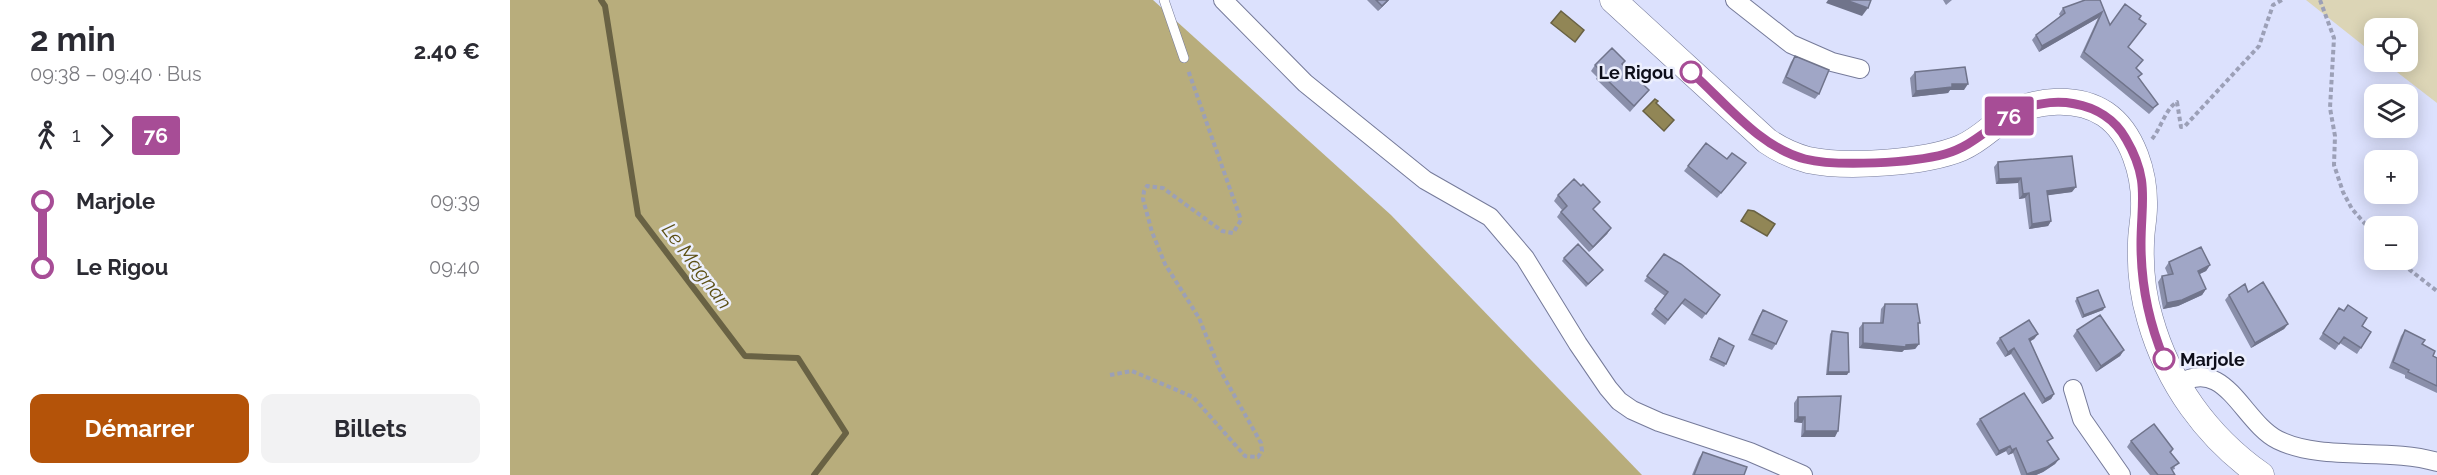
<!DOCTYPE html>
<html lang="fr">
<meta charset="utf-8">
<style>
body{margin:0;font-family:Raleway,sans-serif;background:#f2f2f3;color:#2b2b33;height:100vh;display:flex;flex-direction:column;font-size:22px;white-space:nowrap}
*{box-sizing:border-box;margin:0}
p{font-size:20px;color:#7c7c81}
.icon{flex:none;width:33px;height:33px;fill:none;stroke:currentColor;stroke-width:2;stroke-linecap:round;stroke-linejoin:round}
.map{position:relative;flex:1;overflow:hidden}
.drawer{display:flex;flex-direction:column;background:#fff;width:510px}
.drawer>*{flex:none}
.badge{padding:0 12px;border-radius:4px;font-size:21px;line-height:39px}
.buttons{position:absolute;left:1854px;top:18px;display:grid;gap:12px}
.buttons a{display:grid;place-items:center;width:54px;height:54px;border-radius:12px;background:#fff;box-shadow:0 3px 15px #0003;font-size:30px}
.map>.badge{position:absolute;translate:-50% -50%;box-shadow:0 0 0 3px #fff}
.legs{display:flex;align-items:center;gap:9px;height:66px;padding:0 30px;font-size:20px}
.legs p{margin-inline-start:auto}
.summary{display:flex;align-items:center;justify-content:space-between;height:102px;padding:0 30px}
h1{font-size:33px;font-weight:700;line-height:45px}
.cta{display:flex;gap:12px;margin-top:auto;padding:12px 30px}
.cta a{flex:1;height:69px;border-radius:12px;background:#b45309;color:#fff;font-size:24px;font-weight:700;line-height:69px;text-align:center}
.cta a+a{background:#f2f2f3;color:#2b2b33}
ul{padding:0 30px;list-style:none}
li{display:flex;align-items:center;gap:21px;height:66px;font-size:22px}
li i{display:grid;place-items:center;width:9px;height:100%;margin:0 8px;background:currentColor}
li i::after{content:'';width:15px;height:15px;margin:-8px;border:4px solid;border-radius:50%;background:#fff}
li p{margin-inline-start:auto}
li:first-child i{background:linear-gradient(#0000 50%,currentColor 0)}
li:last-child i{background:linear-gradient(currentColor 50%,#0000 0)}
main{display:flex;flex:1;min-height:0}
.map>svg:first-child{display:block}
.green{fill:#dcd5b6}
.forest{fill:#b8ad7c}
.water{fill:#918656;stroke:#696244;stroke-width:1.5}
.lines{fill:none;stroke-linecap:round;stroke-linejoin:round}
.stream{stroke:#696244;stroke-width:6}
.lane-casing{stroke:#767b9a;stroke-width:10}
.street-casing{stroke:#767b9a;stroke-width:20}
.secondary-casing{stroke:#767b9a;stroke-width:27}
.path{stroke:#9ca0b7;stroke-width:4;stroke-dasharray:4.5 3;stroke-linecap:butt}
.lane{stroke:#fff;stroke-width:9}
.street{stroke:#fff;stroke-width:18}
.secondary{stroke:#fff;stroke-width:26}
.wall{fill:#8a8faa}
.shaded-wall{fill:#70748b}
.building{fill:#a0a6c6;stroke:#70748b;stroke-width:1.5}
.line-1-casing{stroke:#fff;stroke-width:14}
.line-1{stroke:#a74d96;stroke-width:9}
.stop-1-dot{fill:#fff;stroke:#a74d96;stroke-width:3}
.labels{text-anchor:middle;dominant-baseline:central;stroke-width:5;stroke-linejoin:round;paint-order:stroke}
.stop-label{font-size:18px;font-weight:bold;fill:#0d0e1a;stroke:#eceffd;text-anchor:end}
.water-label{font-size:20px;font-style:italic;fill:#5c4f14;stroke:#eceffd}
</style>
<main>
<section class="drawer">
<div class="summary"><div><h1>2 min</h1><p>09:38 – 09:40 · Bus</p></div><b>2.40 €</b></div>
<div class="legs"><svg class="icon" aria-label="walk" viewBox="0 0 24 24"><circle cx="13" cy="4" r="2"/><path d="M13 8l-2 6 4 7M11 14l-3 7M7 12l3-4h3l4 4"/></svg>1<svg class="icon" aria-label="forward" viewBox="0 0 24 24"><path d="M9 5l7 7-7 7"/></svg><b class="badge" style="background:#a74d96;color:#fff">76</b></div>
<ul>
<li><i style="color:#a74d96"></i><b>Marjole</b><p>09:39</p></li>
<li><i style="color:#a74d96"></i><b>Le Rigou</b><p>09:40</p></li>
</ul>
<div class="cta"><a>Démarrer</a><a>Billets</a></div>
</section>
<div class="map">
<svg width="1927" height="475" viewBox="0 0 1927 475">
<rect width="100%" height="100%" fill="#dce1fd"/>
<path class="green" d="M1796 0H1927V103L1874 62H1898V28H1864V54Z"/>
<path class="forest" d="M0 0H643L881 215 1132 475H0Z"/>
<path class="water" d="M1051 11 1074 30 1065 42 1041 23Z
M1145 99 1148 101 1146 103 1164 120 1154 131 1133 111Z
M1238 210 1244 211 1265 224 1257 236 1231 221Z"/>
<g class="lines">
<path class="stream" d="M91 0 95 6 128 215 235 356 288 358 336 433 304 475"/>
<defs>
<path id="lane" d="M654 0 674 58"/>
<path id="street" d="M713 0 795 83 915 180 980 217 1015 258 1068 344 1098 388 1109 401 1122 410 1149 422 1240 452 1293 475
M1225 0 1281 44 1322 62 1350 69
M1667 385C1715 354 1732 422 1768 440 1813 462 1878 447 1927 462
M1563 389 1572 419 1611 475"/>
<path id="secondary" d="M1103 0 1257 141C1270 150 1283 156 1298 160 1336 168 1415 163 1451 148 1470 140 1482 126 1499 115 1526 99 1568 96 1595 114 1623 133 1635 175 1634 207 1634 219 1631 231 1631 243 1630 267 1633 296 1640 319 1658 383 1697 437 1751 475"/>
</defs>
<use href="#lane" class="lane-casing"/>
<use href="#street" class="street-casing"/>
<use href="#secondary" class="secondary-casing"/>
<path class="path" d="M1810 0 1824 38 1820 108 1825 136 1824 165 1833 192 1842 209 1864 234
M1642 139C1651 128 1656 108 1667 102L1671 127 1675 126 1749 46 1763 5 1772 0
M1887 260 1927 291
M600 375 622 371 683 397 735 456 748 457 752 451 751 443 710 370 689 318 655 264 642 232 633 199 634 191 637 186 653 188 712 231 723 233 731 220 678 70"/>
<use href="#lane" class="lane"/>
<use href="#street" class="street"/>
<use href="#secondary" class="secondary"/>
</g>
<path class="wall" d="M857 0H879L868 11Z
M1433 0H1442L1436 5Z
M1590 0 1600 25 1618 48 1626 69 1629 78 1644 109 1639 114 1570 57 1588 18 1529 52 1522 40 1526 35 1550 16 1549 14 1553 8Z
M1285 56 1309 94 1305 99 1272 83 1281 62Z
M1112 64 1139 90 1120 112 1086 79 1087 77 1081 71 1085 65Z
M1405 72 1454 90H1440L1438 93 1402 97 1400 78Z
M1217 159 1232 168 1207 198 1174 171 1178 166Z
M1488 162 1562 192 1537 195 1541 221 1538 226 1519 229 1515 198 1509 199 1508 183 1486 184 1484 167Z
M1048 195 1084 210 1101 228 1097 234 1079 252 1047 217 1052 210 1044 201Z
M1154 254 1210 295 1192 319 1171 303 1155 325 1141 314 1155 296 1134 281Z
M1054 258 1090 273 1076 287 1052 261Z
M1659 262 1700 265 1696 271 1689 274 1696 289 1692 295 1668 306 1653 309 1648 282 1652 276 1658 275 1655 268Z
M1738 292 1778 324 1774 329 1741 348 1715 300 1719 295Z
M1567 298 1593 310 1572 318 1565 301Z
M1375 304 1408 326 1409 344 1405 349 1394 350 1392 352 1349 348V328L1353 323H1370L1371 309Z
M1829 308 1861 332 1847 354 1830 343 1825 350 1809 339Z
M1253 310 1266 344 1262 350 1238 340 1249 316Z
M1567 330 1614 350 1610 356 1586 372 1563 336Z
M1895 330 1912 344 1923 356 1927 358V393L1895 378V375L1879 368 1891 336Z
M1322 331 1337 375H1316L1320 334Z
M1528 334 1524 339 1520 341 1544 394 1541 399 1532 404 1501 354 1495 357 1486 343 1490 338Z
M1209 338 1216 364 1214 367 1199 360Z
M1288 397 1325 437H1291L1292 423 1284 422V403Z
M1470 419 1539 444 1549 459 1545 464 1533 472 1526 475H1511L1503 453 1498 455 1496 451 1486 456 1466 424Z
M1621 441 1663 449 1661 453 1665 469 1662 470 1665 475H1640L1617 447Z
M1193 452 1234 475H1182L1189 458Z"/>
<path class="shaded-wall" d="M878 0H879L868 11 872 6Z
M1318 0H1336L1358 8 1352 16 1316 3Z
M1592 12 1588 18 1529 52 1532 46Z
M1442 84H1458L1454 90H1440L1438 93 1402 97 1406 91Z
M1511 178 1508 183 1486 184 1489 179Z
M1566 187 1562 192 1533 196 1537 191Z
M1519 193 1515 198 1509 199 1513 194Z
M1541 221 1538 226 1519 229 1522 224Z
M1101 228 1097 234 1079 252 1083 247Z
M1700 265 1696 271 1684 277 1688 271Z
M1696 289 1692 295 1668 306 1653 309 1657 303Z
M1595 307 1593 310 1572 318 1574 315Z
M1778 324 1774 329 1741 348 1745 343Z
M1528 334 1524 339 1516 344 1519 339Z
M1353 343 1396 345 1409 344 1405 349 1394 350 1392 352 1349 348Z
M1504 348 1501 354 1495 357 1498 352Z
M1614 350 1610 356 1586 372 1591 366Z
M1318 372H1339L1337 375H1316Z
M1544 394 1541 399 1532 404 1535 399Z
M1288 417H1295L1292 423 1284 422Z
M1295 431H1328L1325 437H1291Z
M1500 446 1496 451 1486 456 1489 451Z
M1506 448 1503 453 1498 455 1502 450Z
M1549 459 1545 464 1533 472 1526 475H1516Z"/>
<path class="building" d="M866 0H878L872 6Z
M1336 0H1361L1358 8Z
M1575 0H1590L1600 25 1615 4 1631 16 1629 19 1636 24 1618 47 1633 60 1626 68 1632 74 1628 77 1648 104 1643 108 1574 52 1592 12 1532 46 1526 35 1555 13 1553 8Z
M1102 48 1115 61 1112 64 1139 90 1124 106 1090 73 1091 71 1085 65Z
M1285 56 1319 70 1309 94 1276 77Z
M1455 67 1458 84H1442V87L1406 91 1405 72Z
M1196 143 1217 159 1222 153 1236 163 1211 193 1178 166Z
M1562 156 1566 187 1537 191 1541 221 1522 224 1519 193 1513 194 1511 178 1489 179 1488 162Z
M1064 179 1071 186 1073 184 1090 202 1083 209 1101 228 1083 247 1051 212 1057 206 1048 195Z
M1068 244 1093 270 1078 284 1054 258Z
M1691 247 1700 265 1688 271 1696 289 1672 300 1657 303 1652 276 1663 274 1659 262Z
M1154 254 1171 264 1210 295 1196 314 1175 299 1158 320 1145 309 1158 292 1137 276Z
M1753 282 1778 324 1745 343 1719 295 1735 284 1738 292Z
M1588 290 1595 307 1574 315 1567 298Z
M1375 304H1407L1410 323H1408L1409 344 1396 345V347L1353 343V323H1373Z
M1838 305 1857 318 1852 326 1861 332 1851 348 1834 337 1829 344 1813 333 1829 308 1834 311Z
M1253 310 1277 321 1266 344 1242 334Z
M1590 315 1614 350 1591 366 1567 330Z
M1519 320 1528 334 1519 339 1544 394 1535 399 1504 348 1498 352 1490 338Z
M1895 330 1915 340 1912 344 1925 351 1923 356 1927 358V386L1898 372 1899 370 1883 362Z
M1322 331 1338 333 1339 372H1318Z
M1209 338 1224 346 1216 364 1201 357Z
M1514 393 1543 438 1537 441 1549 459 1537 467 1517 474 1506 448 1502 450 1500 446 1489 451 1470 419Z
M1331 396 1328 431H1295V417H1288V397Z
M1644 424 1663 449 1660 452 1669 463 1661 468 1665 475H1648L1621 441Z
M1193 452 1237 467 1234 475H1184Z"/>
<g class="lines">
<defs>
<path id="line-1" d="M1181 72C1216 103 1249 147 1295 159 1327 167 1403 163 1435 154 1461 147 1478 128 1501 115 1538 93 1594 99 1616 139 1640 180 1631 201 1631 244 1631 283 1639 323 1654 359"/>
</defs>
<use href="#line-1" class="line-1-casing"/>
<use href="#line-1" class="line-1"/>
</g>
<g class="stop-1-dot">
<circle cx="1181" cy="72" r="10"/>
<circle cx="1654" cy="359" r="10"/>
</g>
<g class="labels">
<g class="stop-label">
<text x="1164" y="72">Le Rigou</text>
<text x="1670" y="359" text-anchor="start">Marjole</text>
</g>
<g class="water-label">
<text transform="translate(187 266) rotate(53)">Le Magnan</text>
</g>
</g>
</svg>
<div class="buttons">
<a><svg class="icon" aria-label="locate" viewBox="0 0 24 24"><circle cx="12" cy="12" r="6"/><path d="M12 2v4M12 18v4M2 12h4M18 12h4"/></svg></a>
<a><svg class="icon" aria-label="layers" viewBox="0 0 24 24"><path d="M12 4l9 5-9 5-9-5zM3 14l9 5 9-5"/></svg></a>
<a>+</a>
<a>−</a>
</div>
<b class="badge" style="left:1499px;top:116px;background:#a74d96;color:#fff">76</b>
</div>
</main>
